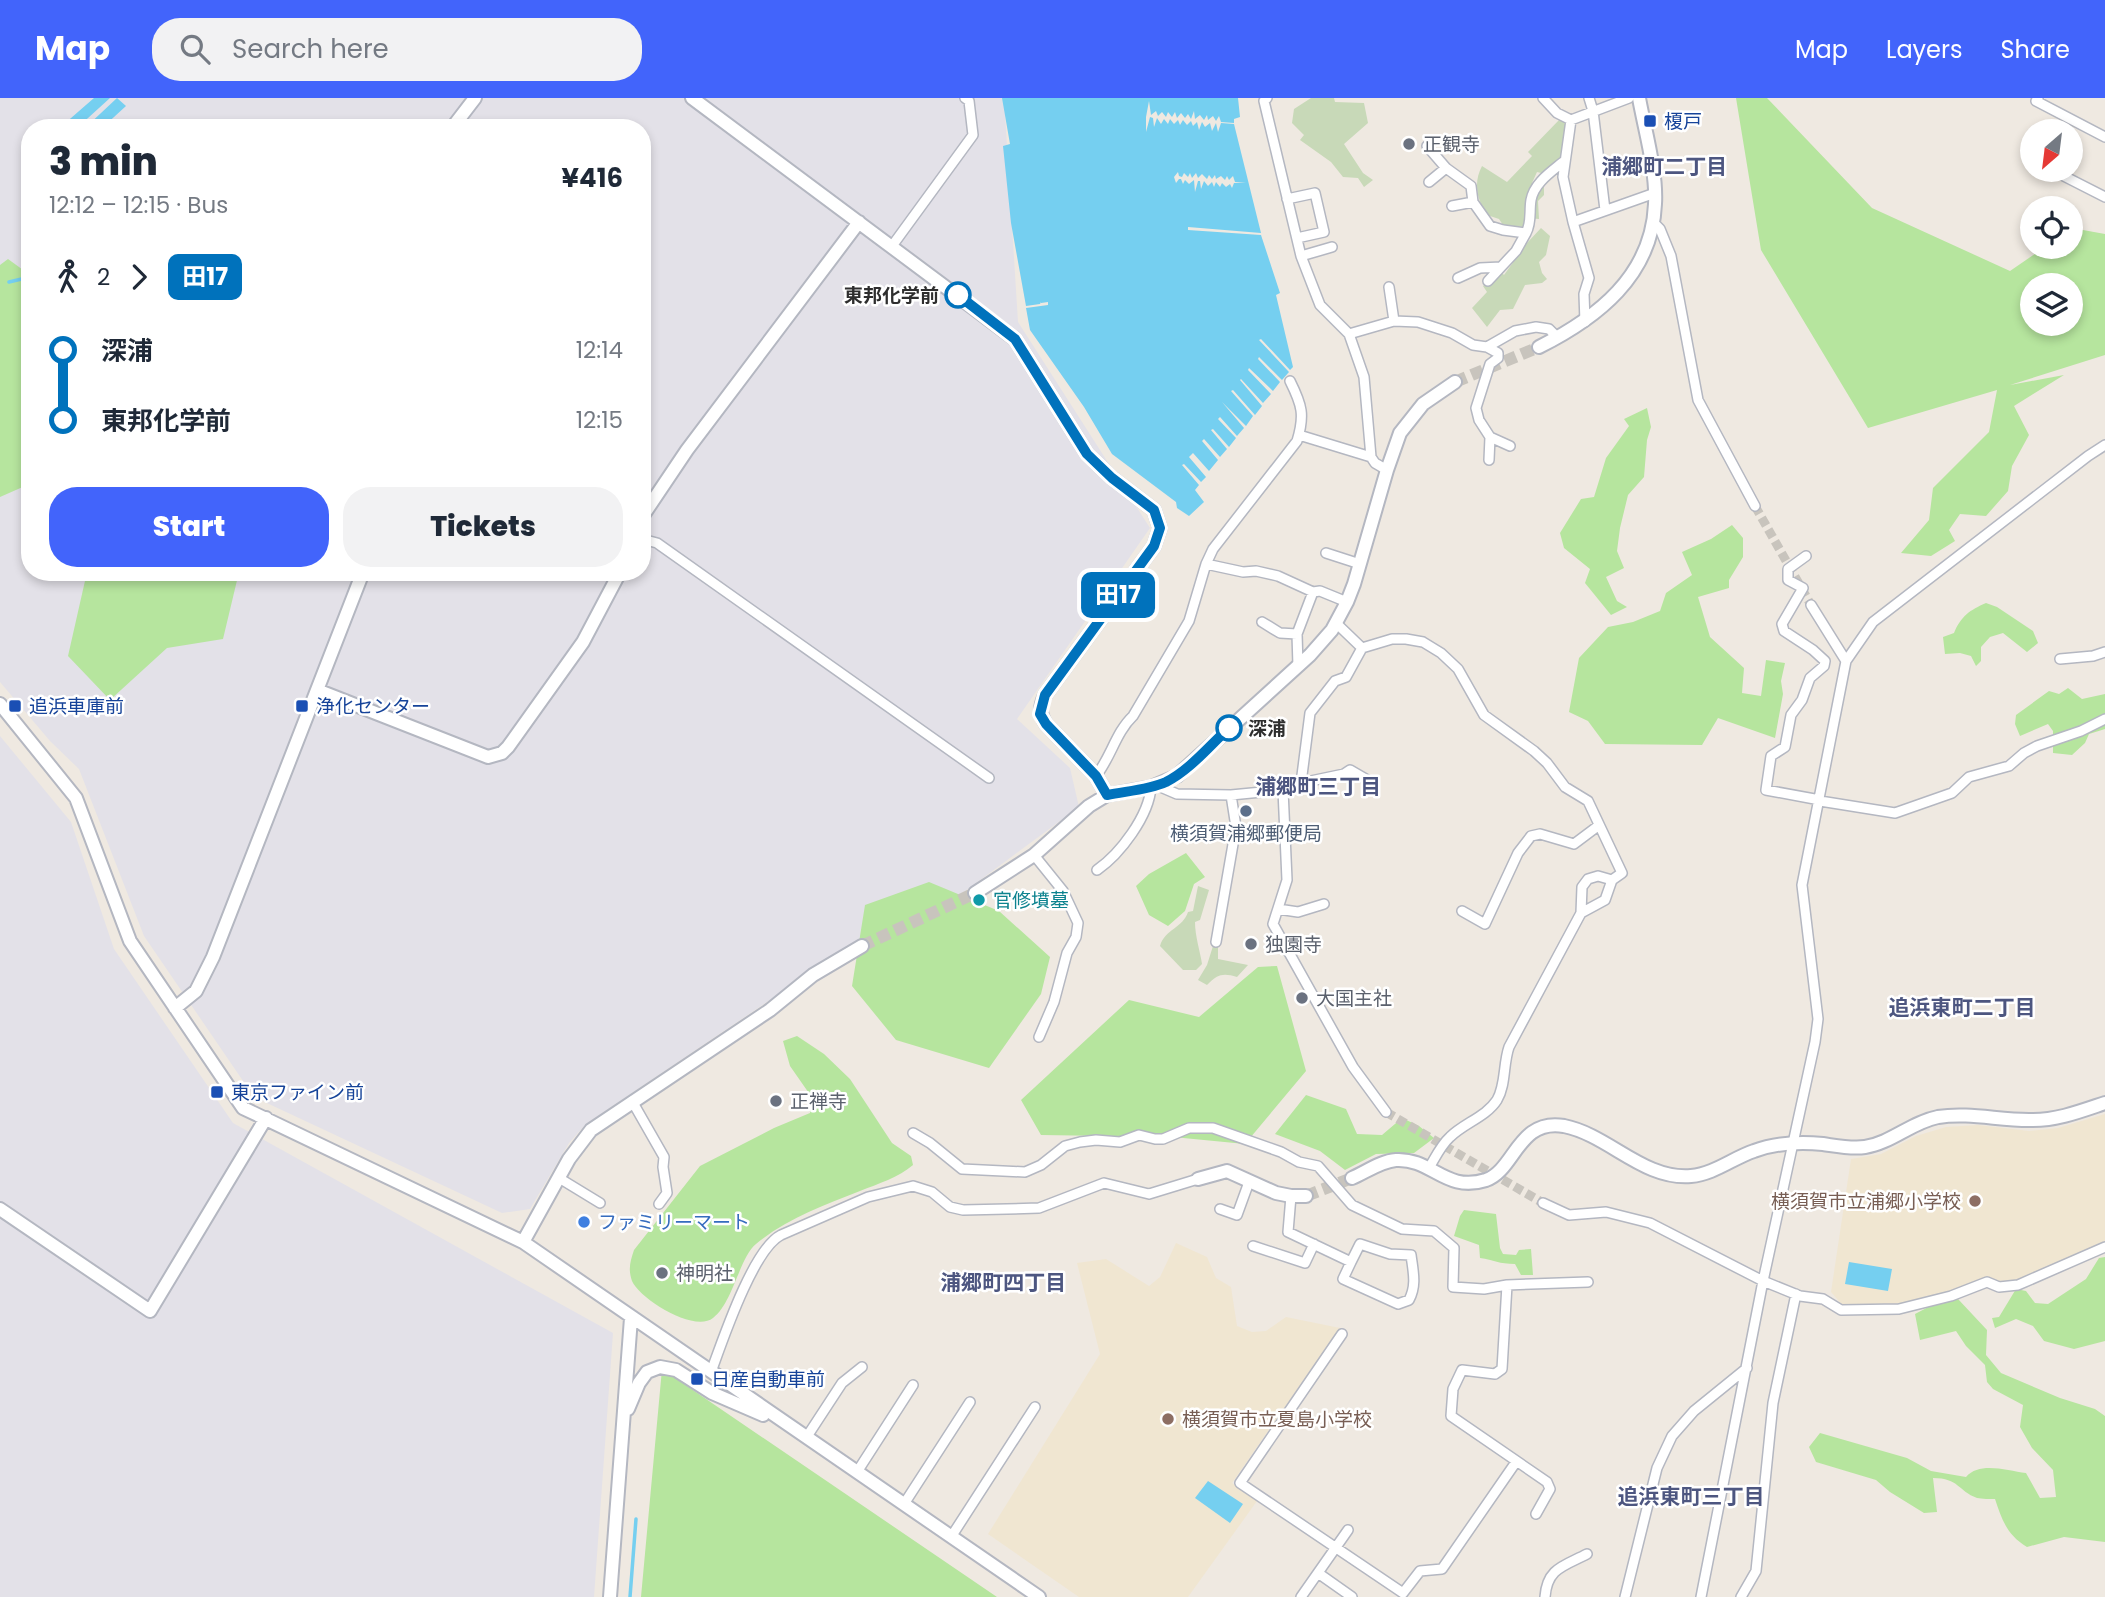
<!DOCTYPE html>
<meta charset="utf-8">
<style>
body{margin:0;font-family:Poppins,"Noto Sans JP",sans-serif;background:#f2f2f3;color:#1f2937;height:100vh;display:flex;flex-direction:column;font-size:26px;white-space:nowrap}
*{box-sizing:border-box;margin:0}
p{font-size:23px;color:#747a83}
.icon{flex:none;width:38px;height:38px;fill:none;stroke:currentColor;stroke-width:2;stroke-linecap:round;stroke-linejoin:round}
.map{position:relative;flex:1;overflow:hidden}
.side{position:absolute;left:21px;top:21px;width:630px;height:462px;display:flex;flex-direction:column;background:#fff;border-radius:28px;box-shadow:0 4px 10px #0003}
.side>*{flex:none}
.badge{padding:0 14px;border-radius:10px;font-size:24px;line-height:46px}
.needle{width:46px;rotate:208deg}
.buttons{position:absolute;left:2020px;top:21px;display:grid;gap:14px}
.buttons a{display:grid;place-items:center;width:63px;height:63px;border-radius:50%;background:#fff;box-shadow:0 4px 10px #0003;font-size:35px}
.map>.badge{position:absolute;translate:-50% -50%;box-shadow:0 0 0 4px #fff}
.legs{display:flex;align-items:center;gap:10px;height:77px;padding:0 28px;font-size:23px}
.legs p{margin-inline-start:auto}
.headline{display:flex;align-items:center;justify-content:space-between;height:119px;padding:0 28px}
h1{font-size:38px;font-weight:800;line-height:52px}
.primary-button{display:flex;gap:14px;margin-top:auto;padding:14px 28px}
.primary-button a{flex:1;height:80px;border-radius:28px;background:#4264fb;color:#fff;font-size:28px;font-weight:800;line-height:80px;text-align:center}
.primary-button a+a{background:#f2f2f3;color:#1f2937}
ul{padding:0 28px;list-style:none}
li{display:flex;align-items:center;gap:24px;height:70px;font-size:26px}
li i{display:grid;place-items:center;width:10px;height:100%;margin:0 9px;background:currentColor}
li i::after{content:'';width:18px;height:18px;margin:-9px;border:5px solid;border-radius:50%;background:#fff}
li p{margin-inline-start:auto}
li:first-child i{background:linear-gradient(#0000 50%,currentColor 0)}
li:last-child i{background:linear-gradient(currentColor 50%,#0000 0)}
header{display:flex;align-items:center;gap:42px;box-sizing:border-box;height:98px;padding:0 35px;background:#4264fb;color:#fff}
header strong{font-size:33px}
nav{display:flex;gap:38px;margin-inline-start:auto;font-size:24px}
.search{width:490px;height:63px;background:#f2f2f3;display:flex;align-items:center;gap:18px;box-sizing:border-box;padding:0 24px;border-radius:28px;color:#747a83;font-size:26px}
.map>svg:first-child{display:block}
.industrial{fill:#e3e1e8;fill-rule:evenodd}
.education{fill:#f0e6d1}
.green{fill:#b6e59e;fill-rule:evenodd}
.cemetery{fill:#c8d9b8}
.water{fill:#75cff0;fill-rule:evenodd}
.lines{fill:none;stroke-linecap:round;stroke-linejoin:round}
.stream{stroke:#75cff0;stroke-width:3.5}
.street-tunnel{stroke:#c8c4bd;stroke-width:9;stroke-dasharray:9 4.5;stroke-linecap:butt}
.secondary-tunnel{stroke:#c8c4bd;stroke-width:12;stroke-dasharray:12 6;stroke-linecap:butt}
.street-casing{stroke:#b4b7c1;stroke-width:12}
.secondary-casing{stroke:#b4b7c1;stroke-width:16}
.street{stroke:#fff;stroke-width:9}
.secondary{stroke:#fff;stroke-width:12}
.line-1-casing{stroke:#fff;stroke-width:16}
.line-1{stroke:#0072bc;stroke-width:10}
.transit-dot{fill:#1a4fb4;stroke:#fff;stroke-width:2.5}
.worship-dot{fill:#6b7280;stroke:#fff;stroke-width:2.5}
.stop-1-dot{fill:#fff;stroke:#0072bc;stroke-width:3.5}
.service-dot{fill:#5c6f8a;stroke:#fff;stroke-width:2.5}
.culture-dot{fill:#0f9aa8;stroke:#fff;stroke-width:2.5}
.education-dot{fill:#8d6e63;stroke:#fff;stroke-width:2.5}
.shop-dot{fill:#3f7fe0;stroke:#fff;stroke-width:2.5}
.labels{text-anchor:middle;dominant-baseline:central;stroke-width:5;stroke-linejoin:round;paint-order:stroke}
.transit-label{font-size:19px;fill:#164399;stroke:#fff;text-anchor:start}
.worship-label{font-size:19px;fill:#5b616d;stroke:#fff;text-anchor:start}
.stop-label{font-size:19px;font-weight:bold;fill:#2e2e2e;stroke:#fff;text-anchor:end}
.service-label{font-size:19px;fill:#4e5e75;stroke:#fff}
.culture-label{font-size:19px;fill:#0d838f;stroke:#fff;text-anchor:start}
.education-label{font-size:19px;fill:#785e54;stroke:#fff;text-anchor:end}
.shop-label{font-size:19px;fill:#366cbe;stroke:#fff;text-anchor:start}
.neighbourhood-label{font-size:21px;font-weight:bold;fill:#4d5680;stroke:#fff}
</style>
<header>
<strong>Map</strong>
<div class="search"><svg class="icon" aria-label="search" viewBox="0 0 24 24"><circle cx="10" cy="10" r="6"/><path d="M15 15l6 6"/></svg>Search here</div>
<nav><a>Map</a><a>Layers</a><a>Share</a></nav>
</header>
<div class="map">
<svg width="2105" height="1499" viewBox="0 0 2105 1499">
<rect width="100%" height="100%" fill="#efe9e1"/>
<path class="industrial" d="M0 0H1004L1018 224 1150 430 1017 621 1070 670 1079 709 964 794 838 856 586 1026 569 1045 530 1111 502 1115 254 999 144 838 79 671 50 643 0 584ZM30 30H642V474H30Z
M0 638 71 724 114 851 233 1025 613 1235 594 1499H0Z"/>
<path class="education" d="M2105 1016V1146L2015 1186 2001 1188 1984 1182 1928 1203 1898 1208 1877 1206 1844 1209 1831 1194 1851 1061 1881 1056 1916 1038 1946 1029 1978 1027 2029 1033 2058 1030Z
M1176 1145 1207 1159 1216 1180 1231 1189 1237 1228 1252 1234 1266 1233 1286 1219 1340 1230 1232 1385 1257 1403 1188 1499H1079L988 1436 1100 1256 1077 1165 1106 1161 1149 1188 1160 1179Z"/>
<path class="green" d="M1736 0H1767L1872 110 2010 173 2045 149H2070L2072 130 2105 136V257L2010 287 2064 277 2014 308 2029 337 2012 368 2008 393 1986 418 1960 416 1949 432 1955 443 1931 458 1901 455 1929 422 1933 390 1989 334 1997 292 1868 330 1761 152ZM2032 187H2070V226H2032Z
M8 161 30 177V394L25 388 0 399V167Z
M1647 310 1651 329 1647 342 1644 379 1628 397 1620 430 1617 453 1624 470 1606 479 1617 503 1627 509 1611 517 1585 485 1590 471 1564 450 1560 435 1581 401 1594 399 1606 360 1629 328 1624 321Z
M1732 427 1743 440V459L1729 482V490L1698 499 1710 539 1744 570 1742 595 1761 598 1766 562 1785 565 1781 583 1783 596 1775 640 1718 620 1702 647 1605 646 1588 623 1569 614 1579 560 1608 529 1633 524 1660 513 1666 495 1692 477 1682 454 1711 441Z
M87 474H239L223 541 167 550 110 602 68 558Z
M1986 505 1997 509 2033 533 2038 545 2027 554 2003 535 1990 539 1981 549V563L1976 568 1971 558 1960 555 1945 556 1943 539 1954 535C1961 518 1970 512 1986 505Z
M2068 590 2082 601 2105 596V631L2089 636 2085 645 2072 657 2053 655V633L2048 626 2020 638 2015 626 2016 617 2049 593 2059 596Z
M1186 755 1205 779 1194 786 1185 813 1168 828 1149 817 1136 788 1149 776Z
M929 784 999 813 1050 859 1041 896 989 970 896 942 852 888 865 807Z
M1277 868 1306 973 1245 1046 1173 1039 1041 1037 1021 1002 1129 902 1199 919 1258 869Z
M797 938 824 956 850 981 892 1045 911 1058 913 1067C899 1079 878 1086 860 1093 824 1107 786 1121 756 1146 739 1160 733 1205 713 1220 694 1235 640 1201 632 1183 628 1171 630 1164 634 1152L700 1068 774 1030 810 1015 813 1001 790 968 783 943Z
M1306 997 1346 1011 1357 1036 1382 1037 1402 1020 1419 1028 1434 1040 1414 1055 1376 1056 1345 1072 1320 1053 1275 1036Z
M1464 1112 1496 1116 1500 1150 1503 1156 1516 1157 1519 1152 1531 1151 1533 1177H1521L1515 1166C1499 1166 1494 1162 1480 1160L1479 1147 1454 1138 1460 1118Z
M2105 1159V1243L2074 1251 2044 1243 2033 1228 2016 1221 1995 1230 1992 1220 1999 1219 2016 1191 2026 1193 2035 1205 2048 1206 2086 1181 2099 1160Z
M1958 1201 1987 1232 1986 1257 2001 1275 2060 1300 2095 1311 2105 1318V1444L2064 1439 2027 1449C2007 1437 2002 1422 1995 1401 1990 1401 1982 1401 1977 1400 1958 1393 1959 1380 1933 1380L1937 1414 1924 1415 1890 1394 1876 1382 1816 1364 1809 1349 1820 1335 1907 1360 1931 1373 1966 1379C1980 1363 2007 1373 2026 1375L2040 1400 2056 1399 2053 1372 2032 1350 2020 1329 2023 1307 1993 1291 1987 1284 1985 1267 1966 1248 1956 1233 1920 1242 1915 1216 1936 1205Z
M662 1271 997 1499H641Z"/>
<path class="cemetery" d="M1311 0H1334L1335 4 1364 5 1368 25 1344 46 1363 75 1373 82 1364 89 1358 80 1343 79 1331 64 1300 42 1304 37 1292 25 1294 11Z
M1560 21 1566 24 1560 63 1550 68 1545 76 1537 74 1532 85 1544 88V97L1538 103 1539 121 1528 120 1523 129 1503 127 1499 121 1487 117C1477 102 1473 85 1482 68L1507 84 1532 58 1528 54Z
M1541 130 1550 138 1546 157 1539 164 1542 175 1547 181 1542 185 1525 187 1513 211 1500 212 1487 229 1472 210 1487 194 1483 188 1500 173 1504 177 1527 145Z
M1198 788 1209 792 1200 822 1195 824C1195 838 1200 853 1202 866L1196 872H1183L1160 848C1165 831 1183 830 1188 814L1193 813Z
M1213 848 1218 849V861L1248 867 1237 879C1223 875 1218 876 1207 887L1198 882 1207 867Z"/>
<path class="water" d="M94 0H110L77 30H65L63 27Z
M117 0 126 8 102 30H85Z
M1002 0H1238L1240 19 1234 21V25L1221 24 1219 18 1216 23 1213 18 1208 22 1207 17 1204 22 1200 17 1195 21 1194 13 1191 21 1188 16 1185 20 1181 15 1177 20 1175 14 1172 19 1168 14 1166 19 1162 14 1158 18 1156 13 1151 17 1149 3 1146 19V34L1150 19 1153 20 1154 29 1157 20 1161 26 1164 21 1168 26 1170 21 1174 26 1178 22 1180 27 1183 22 1187 27 1191 23 1193 28 1197 24 1199 32 1202 24 1205 29 1210 25 1212 33 1216 25 1218 34 1221 25 1234 26 1261 135 1188 129V132L1261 137 1280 195 1276 197 1293 269 1290 272 1261 241 1259 242 1289 274 1282 282 1259 259 1258 261 1280 284 1273 293 1249 270 1248 272 1271 296 1263 305 1241 281 1240 282 1262 308 1255 317 1233 292 1231 293 1253 318 1246 328 1222 304 1244 330 1237 338 1220 319 1218 321 1236 340 1229 349 1213 331 1211 332 1227 351 1220 359 1204 341 1202 343 1218 362 1209 373 1193 355 1189 359 1206 379 1201 384 1184 366 1182 367 1199 387 1195 392 1204 404 1189 418 1177 410 1176 404 1112 356 1084 309 1030 232 1026 210 1048 207V204L1041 205V204L1040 206 1026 208 1011 125 1003 48 1010 46ZM1178 74 1179 78 1182 79 1184 75 1188 79 1190 75 1192 80 1196 75 1198 80 1202 76 1207 81 1209 77 1212 81 1215 77 1216 81 1221 78 1225 82 1227 78 1229 82 1233 78 1235 84 1246 85H1234L1232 90 1230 86 1226 89 1222 85 1220 89 1216 84 1214 89 1212 84 1208 88 1204 83 1201 91 1200 83H1198L1195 94 1194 82 1189 86 1185 82 1183 86 1181 81H1179L1176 85 1174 79Z
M1849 1164 1892 1171 1888 1193 1845 1186Z
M1208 1383 1243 1406 1230 1425 1195 1400Z"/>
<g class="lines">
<path class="stream" d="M9 184 30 179
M630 1499 636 1421"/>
<path class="street-tunnel" d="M1755 408 1811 507
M1386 1014 1543 1105"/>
<path class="secondary-tunnel" d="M1455 284 1539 249
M862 848 975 795
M1306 1098 1352 1080"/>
<defs>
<path id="street" d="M1267 0 1264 3 1301 158 1320 207 1349 236 1364 279 1371 359 1375 365 1387 372
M1543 0 1557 15 1571 22 1629 0
M1589 0 1593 13 1605 112
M2038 0 2036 3 2105 39
M1571 22 1563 79 1573 124 1655 95
M1427 48 1446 70 1471 88 1473 104 1490 128 1503 132 1526 135C1532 124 1529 114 1531 102 1534 85 1551 74 1563 64
M2052 72 2105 99
M1429 84 1446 70
M1287 101 1315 95 1324 134 1297 140
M1452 108 1473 104
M1573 124 1589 180 1584 196 1585 224
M1653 124 1660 131 1671 158 1698 302 1755 408
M892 148 973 37 969 3 965 0
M1301 158 1332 149
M1458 180 1480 170 1501 169 1516 153 1526 135
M1488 183 1501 169
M1389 189 1394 223
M1349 236 1394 223 1418 224 1452 235 1473 247 1487 249 1515 233 1536 229 1549 231 1558 240
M1487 249 1498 255V260L1490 266 1476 310 1479 322 1490 339 1489 362
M1299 337 1371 359
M1490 339 1510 348
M642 441 657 445 989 680
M1326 455 1360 466
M1806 458 1788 471V482L1803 490 1782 526 1784 533 1813 552 1825 563 1824 568 1810 580 1802 602 1791 617 1785 649 1771 658 1766 692 1820 702
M1206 466 1243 474 1256 473 1278 478 1313 494 1320 493 1347 504
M1811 507 1846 563
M1262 524 1280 535 1297 536
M1362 550 1392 541H1406L1423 544 1441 555 1458 571 1484 617 1534 653 1547 665 1565 689 1588 703 1622 775 1612 782 1605 802 1581 815
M2060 561 2093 558 2105 554
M1298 568 1297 536 1313 494
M1096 678C1111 659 1116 634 1133 618L1189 523 1206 466 1213 451 1297 343C1305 317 1302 307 1290 283
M1301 685 1310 615 1335 583 1346 579 1362 550 1336 525
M1156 687 1177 696 1231 697 1283 692 1301 685 1344 676 1350 672 1369 683
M1283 692 1287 782 1273 826 1353 969 1386 1014
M1820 703 1895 715 1952 695 1969 679 2009 668 2024 655 2037 648 2081 633 2105 621
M1034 757 1063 793 1078 825 1076 839 1067 855 1054 904 1039 939
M1097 772C1120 756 1149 718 1151 689
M1278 811 1298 814 1324 806
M1462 813 1485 826 1518 755 1531 738 1540 736 1574 746 1598 728
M1216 844 1236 729 1231 697
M632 1003 664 1059 663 1069 667 1095 659 1106
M913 1035 930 1045 962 1071 1025 1074 1041 1067 1065 1048 1080 1044 1096 1042 1120 1044 1139 1037 1155 1041H1163L1189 1030H1213L1281 1054 1299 1064 1318 1068 1352 1107 1402 1131 1434 1133 1454 1150 1453 1189 1484 1191 1507 1187 1588 1184
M1429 1070C1435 1060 1441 1047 1450 1039 1464 1025 1486 1019 1497 1002 1506 987 1503 966 1509 949L1581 815 1582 789 1588 781 1598 778 1612 782
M559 1080 600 1105
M1291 1098 1288 1134 1351 1164 1360 1146 1390 1156 1411 1157C1413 1173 1417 1187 1409 1202L1398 1206 1343 1181 1351 1164
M1543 1105 1569 1117 1606 1114 1650 1125 1763 1183 1800 1198 1823 1201 1841 1212 1899 1211 1951 1198 1987 1184 1999 1189 2018 1187 2105 1149
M1220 1111 1237 1117 1249 1084
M1253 1148 1305 1165 1314 1146
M1507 1187 1502 1271 1495 1276 1462 1272 1453 1291 1451 1318 1547 1384 1550 1391 1536 1416
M1342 1236 1240 1385 1403 1495 1420 1473 1442 1471 1516 1364
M711 1274C722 1244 753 1151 781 1137L868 1099 913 1088 932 1094 950 1109 963 1112 1007 1111 1039 1110 1104 1085 1149 1096 1198 1081
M806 1340 842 1285 862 1269
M857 1374 913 1287
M904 1406 970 1304
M951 1439 1035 1309
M1318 1475 1352 1499
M1301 1499 1348 1432
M1545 1499C1547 1470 1564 1468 1587 1456
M1625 1499 1657 1370 1672 1338 1694 1313 1747 1270
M1701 1499 1763 1183 1815 944 1818 921 1802 787 1846 563 1873 524 2088 358 2105 347
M1741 1499 1756 1473 1773 1305 1796 1196"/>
<path id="secondary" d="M692 0 1015 241 1087 356 1112 380 1154 412 1160 430 1154 448 1045 597C1040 609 1039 615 1046 626L1096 678 1107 697
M452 30 475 0
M1539 249C1597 220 1652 178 1655 106 1657 74 1645 33 1639 0
M642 419 687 352 859 124
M317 592 488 659 502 655 508 649 583 544 620 474
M0 606 76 700 130 843 243 1010 523 1144 1039 1499
M975 795 1034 757 1089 708 1107 697 1151 689 1177 678 1310 557 1332 532 1347 504 1354 486 1387 372 1400 335 1423 306 1455 284
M175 910 196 893 213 859 363 474
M1352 1080C1366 1074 1381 1063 1396 1062 1432 1060 1445 1095 1486 1082 1515 1072 1518 1020 1564 1028 1609 1037 1643 1082 1691 1078 1714 1076 1733 1060 1754 1053 1775 1045 1801 1044 1823 1046 1837 1048 1851 1051 1865 1049 1891 1045 1912 1024 1938 1019 1970 1014 2001 1023 2033 1022 2058 1022 2081 1013 2105 1005
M1198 1081 1227 1073 1276 1095 1291 1098H1306
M0 1111 150 1213 266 1020
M523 1144 569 1061 591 1032 770 912 813 877 862 848
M628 1311 639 1285 647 1274 660 1269 676 1272 712 1295 763 1317
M610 1499 631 1220"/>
</defs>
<use href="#street" class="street-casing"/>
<use href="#secondary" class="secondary-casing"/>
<use href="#street" class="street"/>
<use href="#secondary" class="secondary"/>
</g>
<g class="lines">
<defs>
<path id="line-1" d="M958 197 1015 241 1087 356 1112 380 1154 412 1160 430 1154 448 1045 597 1040 616 1046 626 1096 678 1107 697C1126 693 1148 692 1166 684 1190 672 1210 647 1229 630"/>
</defs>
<use href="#line-1" class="line-1-casing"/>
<use href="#line-1" class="line-1"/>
</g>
<g class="transit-dot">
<rect x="1643" y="16" width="14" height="14" rx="3.5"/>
<rect x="8" y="601" width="14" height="14" rx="3.5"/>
<rect x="295" y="601" width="14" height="14" rx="3.5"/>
<rect x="210" y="987" width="14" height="14" rx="3.5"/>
<rect x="690" y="1274" width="14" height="14" rx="3.5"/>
</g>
<g class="worship-dot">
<circle cx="1409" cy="46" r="7"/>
<circle cx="1251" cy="846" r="7"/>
<circle cx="1302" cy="900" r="7"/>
<circle cx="776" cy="1003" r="7"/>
<circle cx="662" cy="1175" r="7"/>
</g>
<g class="stop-1-dot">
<circle cx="958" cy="197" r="12"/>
<circle cx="1229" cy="630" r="12"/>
</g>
<circle class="service-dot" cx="1246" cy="713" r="7"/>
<circle class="culture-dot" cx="979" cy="802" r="7"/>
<g class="education-dot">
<circle cx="1975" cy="1103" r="7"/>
<circle cx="1168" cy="1321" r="7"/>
</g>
<circle class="shop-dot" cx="584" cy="1124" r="7"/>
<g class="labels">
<g class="transit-label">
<text x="1664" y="23">榎戸</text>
<text x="29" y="608">追浜車庫前</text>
<text x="316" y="608">浄化センター</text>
<text x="231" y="994">東京ファイン前</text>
<text x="711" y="1281">日産自動車前</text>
</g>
<g class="worship-label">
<text x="1423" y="46">正観寺</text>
<text x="1265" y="846">独園寺</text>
<text x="1316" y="900">大国主社</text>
<text x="790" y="1003">正禅寺</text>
<text x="676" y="1175">神明社</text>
</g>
<g class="stop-label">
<text x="939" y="197">東邦化学前</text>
<text x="1248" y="630" text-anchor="start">深浦</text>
</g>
<g class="service-label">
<text x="1246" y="735">横須賀浦郷郵便局</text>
</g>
<g class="culture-label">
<text x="993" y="802">官修墳墓</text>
</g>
<g class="education-label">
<text x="1961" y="1103">横須賀市立浦郷小学校</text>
<text x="1182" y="1321" text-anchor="start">横須賀市立夏島小学校</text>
</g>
<g class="shop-label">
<text x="598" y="1124">ファミリーマート</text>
</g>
<g class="neighbourhood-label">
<text x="1664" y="68">浦郷町二丁目</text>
<text x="1318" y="688">浦郷町三丁目</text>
<text x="1962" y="909">追浜東町二丁目</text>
<text x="1003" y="1184">浦郷町四丁目</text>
<text x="1691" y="1398">追浜東町三丁目</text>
</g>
</g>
</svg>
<div class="buttons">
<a><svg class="needle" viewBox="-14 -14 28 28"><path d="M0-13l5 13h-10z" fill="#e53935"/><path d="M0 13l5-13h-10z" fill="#747a83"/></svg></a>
<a><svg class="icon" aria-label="locate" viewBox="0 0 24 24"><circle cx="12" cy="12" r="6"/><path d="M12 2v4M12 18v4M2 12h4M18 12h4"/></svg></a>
<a><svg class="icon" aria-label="layers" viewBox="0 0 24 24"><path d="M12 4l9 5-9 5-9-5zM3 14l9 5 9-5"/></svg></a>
</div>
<b class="badge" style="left:1118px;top:497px;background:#0072bc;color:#fff">田17</b>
<section class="side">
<div class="headline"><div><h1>3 min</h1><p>12:12 – 12:15 · Bus</p></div><b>¥416</b></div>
<div class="legs"><svg class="icon" aria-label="walk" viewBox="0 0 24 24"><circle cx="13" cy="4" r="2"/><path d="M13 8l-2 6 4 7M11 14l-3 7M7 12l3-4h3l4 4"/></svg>2<svg class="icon" aria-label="forward" viewBox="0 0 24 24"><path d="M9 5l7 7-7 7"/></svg><b class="badge" style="background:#0072bc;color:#fff">田17</b></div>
<ul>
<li><i style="color:#0072bc"></i><b>深浦</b><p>12:14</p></li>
<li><i style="color:#0072bc"></i><b>東邦化学前</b><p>12:15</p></li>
</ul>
<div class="primary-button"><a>Start</a><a>Tickets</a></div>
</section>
</div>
